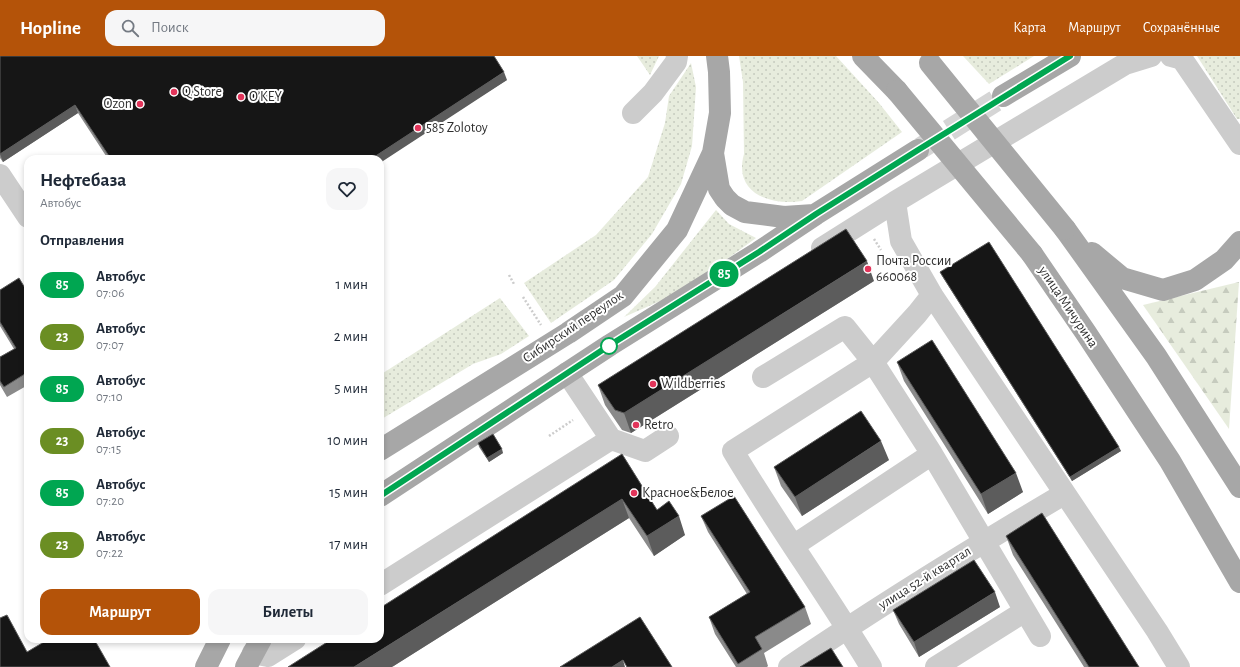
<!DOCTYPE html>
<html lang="ru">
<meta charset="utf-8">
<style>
body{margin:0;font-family:"Alegreya Sans",sans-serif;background:#f6f6f7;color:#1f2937;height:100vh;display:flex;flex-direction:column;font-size:15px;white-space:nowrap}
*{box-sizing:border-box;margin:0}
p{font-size:13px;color:#747a83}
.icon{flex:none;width:22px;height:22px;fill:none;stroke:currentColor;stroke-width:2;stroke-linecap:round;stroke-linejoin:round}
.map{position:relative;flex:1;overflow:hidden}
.drawer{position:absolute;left:24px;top:99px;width:360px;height:488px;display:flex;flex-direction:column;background:#fff;border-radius:12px;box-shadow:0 2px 6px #0003}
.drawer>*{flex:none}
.badge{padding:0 8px;border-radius:13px;font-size:14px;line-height:26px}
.map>.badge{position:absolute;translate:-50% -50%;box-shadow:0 0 0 2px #fff}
h2{padding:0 16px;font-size:15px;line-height:36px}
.round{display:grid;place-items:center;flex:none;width:42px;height:42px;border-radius:12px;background:#f6f6f7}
.headline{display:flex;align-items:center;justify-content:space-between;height:68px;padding:0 16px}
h1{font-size:19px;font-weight:700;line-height:30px}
.button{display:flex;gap:8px;margin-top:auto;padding:8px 16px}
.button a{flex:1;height:46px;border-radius:12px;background:#b45309;color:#fff;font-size:16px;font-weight:700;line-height:46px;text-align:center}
.button a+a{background:#f6f6f7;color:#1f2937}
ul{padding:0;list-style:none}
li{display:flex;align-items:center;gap:12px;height:52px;padding:0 16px}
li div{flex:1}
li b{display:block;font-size:15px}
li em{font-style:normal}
li .badge{min-width:44px;font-weight:700;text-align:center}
header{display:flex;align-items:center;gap:24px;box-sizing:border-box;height:56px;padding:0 20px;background:#b45309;color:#fff}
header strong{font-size:19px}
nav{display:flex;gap:22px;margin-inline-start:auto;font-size:14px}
.search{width:280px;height:36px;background:#f6f6f7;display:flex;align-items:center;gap:10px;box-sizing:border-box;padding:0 14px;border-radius:12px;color:#747a83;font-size:15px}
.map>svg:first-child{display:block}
.grass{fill:url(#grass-dots)}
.forest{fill:url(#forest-firs)}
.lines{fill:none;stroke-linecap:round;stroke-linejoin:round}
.major-tunnel{stroke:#d5d5d5;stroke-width:22;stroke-dasharray:22 11;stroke-linecap:butt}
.path{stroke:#ccc;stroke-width:2.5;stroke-dasharray:2 2;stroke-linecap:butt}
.minor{stroke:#ccc;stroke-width:22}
.major{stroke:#a7a7a7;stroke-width:22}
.major-bridge{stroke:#a7a7a7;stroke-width:22}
.wall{fill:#8a8a8a}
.shaded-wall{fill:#5c5c5c}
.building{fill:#161616;stroke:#5c5c5c}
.line-casing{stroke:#fff;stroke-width:9}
.line{stroke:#00a651;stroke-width:6}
.poi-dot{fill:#e2345a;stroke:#fff;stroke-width:1.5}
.stop-dot{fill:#fff;stroke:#00a651;stroke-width:2}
.labels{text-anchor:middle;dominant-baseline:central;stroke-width:4;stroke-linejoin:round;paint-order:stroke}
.poi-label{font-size:14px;fill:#2f2f2f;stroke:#fff;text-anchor:start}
.street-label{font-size:14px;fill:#2f2f2f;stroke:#fff}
</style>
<header>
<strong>Hopline</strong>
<div class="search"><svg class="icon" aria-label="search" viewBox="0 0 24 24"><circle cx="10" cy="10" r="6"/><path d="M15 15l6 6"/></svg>Поиск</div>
<nav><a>Карта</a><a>Маршрут</a><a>Сохранённые</a></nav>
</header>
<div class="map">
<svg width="1240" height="611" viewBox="0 0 1240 611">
<defs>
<pattern id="grass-dots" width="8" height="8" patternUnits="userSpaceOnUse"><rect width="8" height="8" fill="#e7ecdd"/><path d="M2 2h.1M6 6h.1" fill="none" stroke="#c6cbbe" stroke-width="1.8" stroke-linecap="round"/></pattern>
<pattern id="forest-firs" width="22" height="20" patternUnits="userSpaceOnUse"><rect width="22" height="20" fill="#e7ecdd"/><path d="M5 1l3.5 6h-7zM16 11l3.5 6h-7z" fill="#c6cbbe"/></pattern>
</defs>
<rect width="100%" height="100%" fill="#fff"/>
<path class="grass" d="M637 0H659L650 19Z
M739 0H836L879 47 902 76 802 145C770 150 733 137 744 98L743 26Z
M963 0H1034L989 28Z
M1197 0H1240V63H1237Z
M691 7 696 31 692 90 681 128 652 178 614 224 551 267 524 227 596 179 648 121 665 67 669 40Z
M716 154 729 168 756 182 683 235 624 261 655 231Z
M500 242 529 280 501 298 473 308 380 364V319Z"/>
<path class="forest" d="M1239 226 1229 373 1143 249Z"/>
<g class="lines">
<path class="major-tunnel" d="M921 92 1003 40"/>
<path class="path" d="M874 183 881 194
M509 219 514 228
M523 241 541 269
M549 380 573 364"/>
<path class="minor" d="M1151 0 1125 8 895 146 901 185 932 239 1157 575 1179 611
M1171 0 1182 3 1240 88
M633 57 653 37 676 6 677 0
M0 119 28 161
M822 192 895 146
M932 239 917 258 873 306 932 398 1040 580
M763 321 845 271 873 306 733 395C777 469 827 538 871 611
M611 383 645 395 668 380
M793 490 932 398
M380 529 611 383 567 317
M253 597 268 600 295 583
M789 611C879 550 971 493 1064 438
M936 611 1025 555"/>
<path class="major" d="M717 0 719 16 720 57 713 97 719 133 725 142 732 149 745 156 784 161 814 159
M863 0 897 35
M1003 40 1070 0
M1065 173 1156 300 1240 431
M1092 197 1122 222 1163 234 1195 224 1224 204 1240 186
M1032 198 1086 277 1170 405 1240 526
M380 394 568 277 623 240 677 174 713 97
M380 440 610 289 759 196 816 158 918 94
M206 611 220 583
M246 611 261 583"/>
<path class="major-bridge" d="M930 7 1065 173
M897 35 1032 198"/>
</g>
<path class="wall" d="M0 0 507 24 380 103H108L78 57 3 106 0 102Z
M940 216 1121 395 1072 425 942 220Z
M874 225 631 377 622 374 605 349 598 329Z
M0 234 28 237V329L7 341 0 329V301L14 293 0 270Z
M897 306 1023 436 988 458 904 325Z
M478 387 503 397 489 406 479 391Z
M622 398 657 454 685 479 654 500 629 462 392 611Z
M889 404 802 460 781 430 774 411Z
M701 460 805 551 811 568 764 597 768 610 767 611H736L715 578 709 561 747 538 708 476Z
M1006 480 1139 611H1084L1013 499Z
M1000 551 919 601 899 568 893 554Z"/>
<path class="shaded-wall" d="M504 16 507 24 380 107V103H371Z
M75 49 78 57 3 106 0 98Z
M867 205 874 225 631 377 624 357Z
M881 385 889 404 802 460 795 441Z
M1119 391 1121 395 1072 425 1070 421Z
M502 393 503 397 489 406 487 402Z
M1016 417 1023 436 988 458 981 438Z
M622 443 629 462 392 611H354Z
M679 460 685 479 654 500 647 480Z
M995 536 1000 551 919 601 914 586Z
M623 604 625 611H612Z"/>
<path class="building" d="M0 0H494L504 16 371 103H111L75 49 0 98Z
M846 173 867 205 624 357 615 354 598 329Z
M989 186 1119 391 1070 421 940 216Z
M19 222 28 237V316L4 331 0 325V301L16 292 0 266V234Z
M932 284 1016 417 981 438 897 306Z
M861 355 881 385 795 441 774 411Z
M493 378 502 393 487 402 478 387Z
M622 398 657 454 669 445 679 460 647 480 622 443 354 611H288L332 583H380V552Z
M734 440 805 551 755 581 762 593 738 608 709 561 750 536 701 460Z
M1042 457 1139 611H1089L1006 480Z
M974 504 995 536 914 586 893 554Z
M7 559 27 596 49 583H94L110 611H0V562Z
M640 561 672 611H627L623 604 612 611H560Z
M831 592 843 611H800Z"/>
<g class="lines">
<defs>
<path id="line" d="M380 440 610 289 759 196 816 158 918 94 1070 0"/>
</defs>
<use href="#line" class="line-casing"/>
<use href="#line" class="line"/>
</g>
<g class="poi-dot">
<circle cx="174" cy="36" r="4"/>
<circle cx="241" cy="41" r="4"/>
<circle cx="140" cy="48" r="4"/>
<circle cx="418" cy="72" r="4"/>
<circle cx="868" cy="213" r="4"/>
<circle cx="653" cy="328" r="4"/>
<circle cx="636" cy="369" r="4"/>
<circle cx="634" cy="437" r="4"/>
</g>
<circle class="stop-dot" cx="609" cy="290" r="8"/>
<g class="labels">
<g class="poi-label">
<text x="182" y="36">Q Store</text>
<text x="249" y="41">O’KEY</text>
<text x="132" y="48" text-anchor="end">Ozon</text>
<text x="426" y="72">585 Zolotoy</text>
<text x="876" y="205">Почта России<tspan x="876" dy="16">660068</tspan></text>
<text x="661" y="328">Wildberries</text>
<text x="644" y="369">Retro</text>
<text x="642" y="437">Красное&amp;Белое</text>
</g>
<g class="street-label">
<text transform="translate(1068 251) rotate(56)">улица Мичурина</text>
<text transform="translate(573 271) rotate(-34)">Сибирский переулок</text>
<text transform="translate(925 522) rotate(-32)">улица 52-й квартал</text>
</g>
</g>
</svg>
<b class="badge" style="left:724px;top:218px;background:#00a651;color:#fff">85</b>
<section class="drawer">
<div class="headline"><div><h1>Нефтебаза</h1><p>Автобус</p></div><a class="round"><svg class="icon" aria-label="heart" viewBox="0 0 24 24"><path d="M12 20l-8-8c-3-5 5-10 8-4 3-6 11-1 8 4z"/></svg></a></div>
<h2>Отправления</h2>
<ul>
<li><span class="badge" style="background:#00a651;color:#fff">85</span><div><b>Автобус</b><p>07:06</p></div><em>1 мин</em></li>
<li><span class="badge" style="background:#6b8e23;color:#fff">23</span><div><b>Автобус</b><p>07:07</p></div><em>2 мин</em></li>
<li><span class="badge" style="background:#00a651;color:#fff">85</span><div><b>Автобус</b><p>07:10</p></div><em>5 мин</em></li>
<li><span class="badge" style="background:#6b8e23;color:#fff">23</span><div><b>Автобус</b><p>07:15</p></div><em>10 мин</em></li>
<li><span class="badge" style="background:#00a651;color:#fff">85</span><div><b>Автобус</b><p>07:20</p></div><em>15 мин</em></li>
<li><span class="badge" style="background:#6b8e23;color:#fff">23</span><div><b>Автобус</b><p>07:22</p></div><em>17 мин</em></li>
</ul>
<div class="button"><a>Маршрут</a><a>Билеты</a></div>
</section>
</div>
